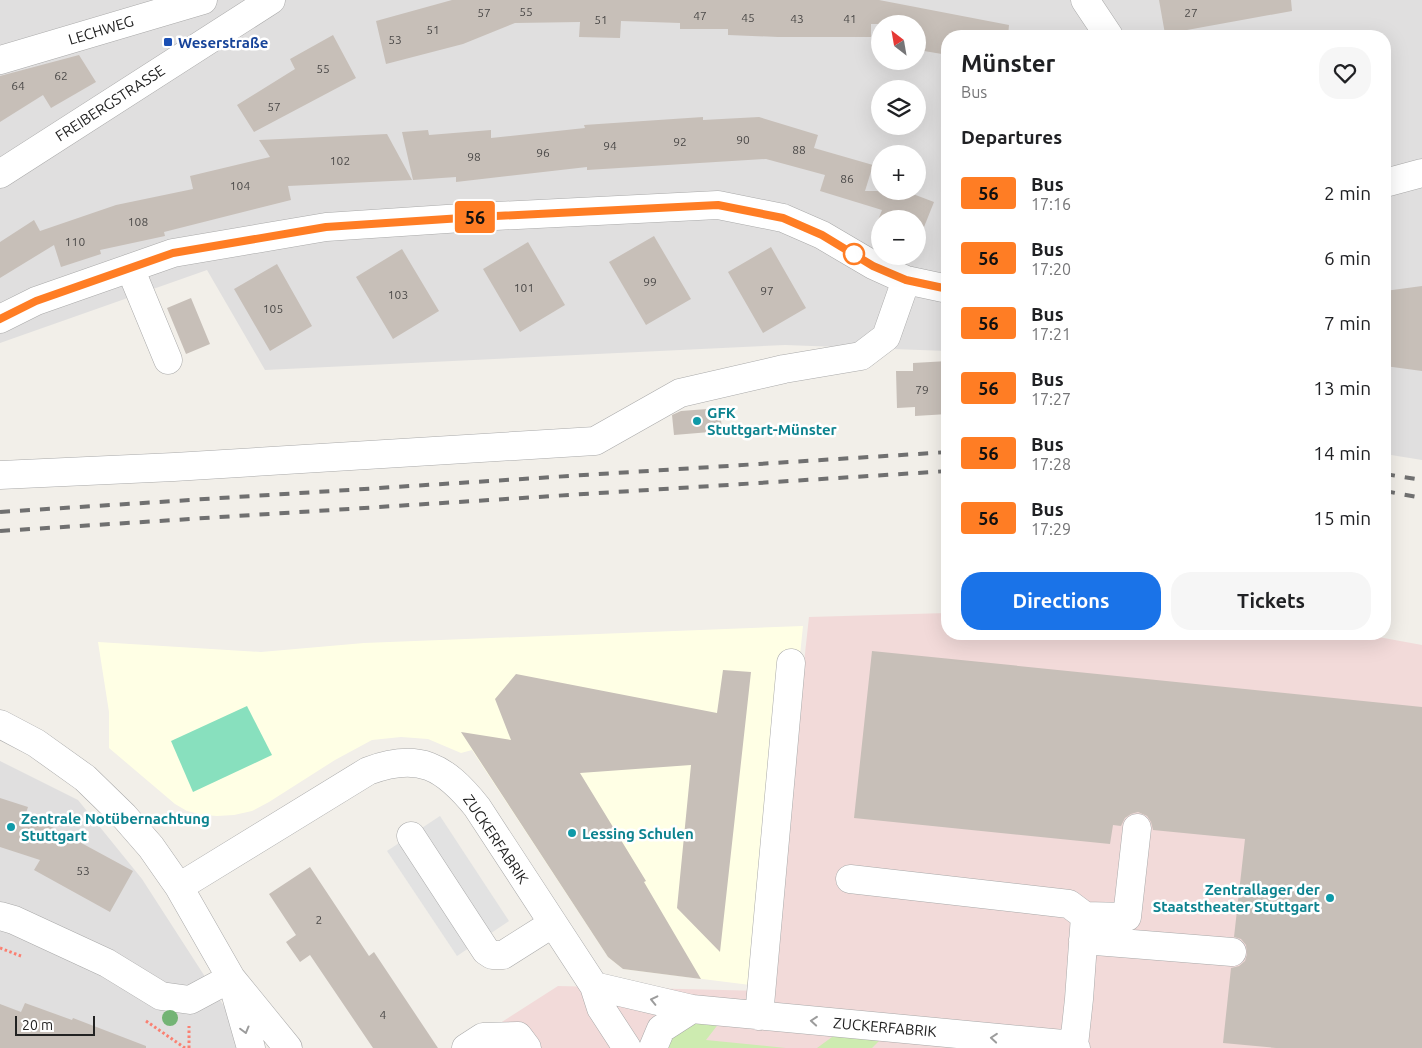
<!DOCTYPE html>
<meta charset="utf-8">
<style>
body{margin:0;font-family:Ubuntu,sans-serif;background:#f6f6f6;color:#202124;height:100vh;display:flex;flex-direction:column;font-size:19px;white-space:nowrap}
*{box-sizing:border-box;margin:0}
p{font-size:16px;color:#757577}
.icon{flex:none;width:28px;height:28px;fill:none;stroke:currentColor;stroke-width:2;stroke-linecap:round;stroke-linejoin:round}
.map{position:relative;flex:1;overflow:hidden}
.side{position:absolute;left:941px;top:30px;width:450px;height:610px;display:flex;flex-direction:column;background:#fff;border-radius:20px;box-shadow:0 5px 20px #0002}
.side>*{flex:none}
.badge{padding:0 10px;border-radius:4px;font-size:18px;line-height:32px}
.needle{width:32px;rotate:329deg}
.fabs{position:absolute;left:871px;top:15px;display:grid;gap:10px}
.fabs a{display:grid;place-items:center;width:55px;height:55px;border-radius:50%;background:#fff;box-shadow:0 5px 20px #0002;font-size:25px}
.scale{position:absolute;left:15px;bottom:12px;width:80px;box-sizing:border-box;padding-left:5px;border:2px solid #222;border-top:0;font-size:14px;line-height:18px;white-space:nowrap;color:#222;-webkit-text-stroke:4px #fff;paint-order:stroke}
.map>.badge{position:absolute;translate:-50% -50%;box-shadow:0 0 0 2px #fff}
h2{padding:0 20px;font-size:19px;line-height:45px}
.round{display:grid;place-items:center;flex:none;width:52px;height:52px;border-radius:20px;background:#f6f6f6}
.headline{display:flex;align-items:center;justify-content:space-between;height:85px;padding:0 20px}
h1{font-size:24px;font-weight:700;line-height:38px}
.action{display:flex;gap:10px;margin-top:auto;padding:10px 20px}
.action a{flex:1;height:58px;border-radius:20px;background:#1a73e8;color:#fff;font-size:20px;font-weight:700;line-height:58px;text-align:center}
.action a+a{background:#f6f6f6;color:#202124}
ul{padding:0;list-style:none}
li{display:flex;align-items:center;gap:15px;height:65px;padding:0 20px}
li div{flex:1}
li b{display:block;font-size:19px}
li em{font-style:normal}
li .badge{min-width:55px;font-weight:700;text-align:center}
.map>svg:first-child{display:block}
.residential{fill:#e0dfdf;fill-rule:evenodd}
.commercial{fill:#f2dad9}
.education{fill:#ffffe5}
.grass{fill:#cdebb0}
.pitch{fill:#88e0be}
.parking{fill:#e2e2e2}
.building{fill:#c7bfb8}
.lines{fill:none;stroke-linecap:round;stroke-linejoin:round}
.minor-casing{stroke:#a9a9a9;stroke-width:29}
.path{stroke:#fa8072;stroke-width:3;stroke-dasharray:2.5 2.5;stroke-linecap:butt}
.minor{stroke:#fff;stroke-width:28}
.rail{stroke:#707070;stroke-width:4;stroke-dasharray:10 10;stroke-linecap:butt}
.tree{fill:#74b475}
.oneway{stroke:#9c9c9c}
.line-casing{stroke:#fff;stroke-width:11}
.line{stroke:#ff7d24;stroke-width:8}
.transit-dot{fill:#1a4fb4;stroke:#fff;stroke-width:2}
.stop-dot{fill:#fff;stroke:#ff7d24;stroke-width:2.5}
.culture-dot{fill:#0f9aa8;stroke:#fff;stroke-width:2}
.labels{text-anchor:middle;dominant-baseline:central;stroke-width:5;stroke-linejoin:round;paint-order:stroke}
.number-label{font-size:12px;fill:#4b4948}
.street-label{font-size:15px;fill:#222;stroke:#fff}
.transit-label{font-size:15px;font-weight:bold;fill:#164399;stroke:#fff;text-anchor:start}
.culture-label{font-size:15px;font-weight:bold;fill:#0d838f;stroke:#fff;text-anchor:start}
</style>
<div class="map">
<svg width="1422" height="1048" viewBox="0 0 1422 1048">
<rect width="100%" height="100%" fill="#f2efe9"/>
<path class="residential" d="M0 0H1422V460L1385 454V36H948L947 351 785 345 265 370 207 270 0 343ZM880 24H918V61H880ZM880 89H918V126H880ZM880 154H918V191H880ZM880 219H918V256H880Z
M0 761 78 800 142 879 251 1048H0Z"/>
<path class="commercial" d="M947 613 948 634H1362L1422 645V1048H461L558 986 768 991 809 617Z"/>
<path class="education" d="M803 626 766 987 623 969 608 957 472 750 461 753 428 739 401 737 372 740 335 760 269 802 252 811 234 815 217 816 203 815 187 811 175 804 109 748V712L98 642 261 652 364 643Z"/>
<path class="grass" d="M723 1018 706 1040 786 1048H666C681 1017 691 1020 723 1018Z
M843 1029 886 1034 872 1048H817Z"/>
<path class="pitch" d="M247 706 272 755 193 792 171 741Z"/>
<path class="parking" d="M440 816 509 921 457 956 387 851Z"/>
<path class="building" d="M452 0H879L1009 25 1008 36H948V55L918 50V24H871V37H778L728 35V29H680V23L621 21 620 38 579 37 580 22 515 23 463 44 386 64 376 21Z
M1159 0H1291L1292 11 1165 34Z
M333 35 356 78 254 132 237 105 295 69 290 59Z
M79 55 96 82 51 108 43 95 0 122V76Z
M703 117V120L759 117 818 135 814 148 873 165 865 191H905L934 202 920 237 918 236V219H880V221L878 220 882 210 820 191 825 175 766 159 587 170V167L456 182V177L413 180 402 132 428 130 429 135 491 130V138L585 128 584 125Z
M387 134 412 180 288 186 291 200 164 232 165 236 100 250 101 254 61 267 54 245 0 278V242L34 220 40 231 116 205 193 189 190 176 270 157 259 140Z
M654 236 691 299 646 325 609 262Z
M528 242 565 305 520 332 483 269Z
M771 247 806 308 763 333 728 272Z
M402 249 439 311 393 339 356 277Z
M277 264 312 326 270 351 234 289Z
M1422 286V371L1385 366V291Z
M191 298 210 344 186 354 167 308Z
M948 361V414L915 416V407L897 408 896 371H913V363Z
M720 408 722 431 674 435 672 415 681 411Z
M872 651 1422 707V1048H1276L1223 1043 1231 968 1239 966 1245 961 1247 954 1246 945 1241 939 1234 937 1245 839 1153 830 1151 822 1147 816 1138 812 1131 814 1125 818 1121 826 1113 825 1110 844 854 818Z
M723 670 751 672 720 952 677 908 691 765 580 773 646 881 644 882 701 979 623 969 608 957 461 732 511 740 495 699 516 674 717 713Z
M0 798 28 807 26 813 133 871 110 912 34 870 40 860 0 847Z
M310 867 369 956 374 952 438 1048H373L310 955 300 962 286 942 296 935 269 894Z
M25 1003 72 1020 73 1018 146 1046V1048H0V1004L21 1012Z"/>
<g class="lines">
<defs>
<path id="minor" d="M1085 0 1109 36
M0 60 203 0
M0 174 271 0
M1385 183 1422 173
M130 268 168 360
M0 319 36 301 173 253 326 227 477 217 718 205 783 218 822 235 873 265 906 280 948 289
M0 475 174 467 595 441 680 393 784 369 861 356 886 337 906 280
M0 724 36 743 85 778 124 816 151 847 179 887 231 978 288 1048
M411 836 486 951 492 955H503L552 924
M850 879 1069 904 1085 916 1079 999 1074 1045
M179 887 368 771C419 752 444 766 477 807L594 986 601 1008 627 1048
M0 916 14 920 107 963 161 996 190 1000 231 978
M1085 916 1127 917 1137 828
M1083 940 1232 952
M233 985 251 1048
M594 986 692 1009 1074 1045 1076 1048
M759 1016 791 663
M466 1048 483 1037 518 1036 527 1048
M653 1048 661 1029 692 1009"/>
</defs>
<use href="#minor" class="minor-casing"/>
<path class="path" d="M0 948 21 956
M146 1021 185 1048
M189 1048V1026"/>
<use href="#minor" class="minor"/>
<path class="rail" d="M1385 474 1422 480
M1385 491 1422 498
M0 512 948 452
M0 531 948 471"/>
</g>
<circle class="tree" cx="170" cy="1018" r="8"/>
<defs><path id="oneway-chevron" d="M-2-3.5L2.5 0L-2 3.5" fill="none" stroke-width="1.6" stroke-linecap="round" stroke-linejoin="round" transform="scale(1.25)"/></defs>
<g class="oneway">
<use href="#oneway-chevron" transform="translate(654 1000) rotate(-167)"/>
<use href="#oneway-chevron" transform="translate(814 1021) rotate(-175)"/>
<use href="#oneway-chevron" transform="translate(245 1030) rotate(75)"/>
<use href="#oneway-chevron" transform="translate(994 1038) rotate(-175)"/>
</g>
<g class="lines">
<defs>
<path id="line" d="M0 319 36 301 173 253 326 227 477 217 718 205 783 218 822 235 873 266 906 280 948 289"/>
</defs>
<use href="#line" class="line-casing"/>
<use href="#line" class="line"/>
</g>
<rect class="transit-dot" x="163" y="37" width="10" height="10" rx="2.5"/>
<circle class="stop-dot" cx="854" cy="254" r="10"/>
<g class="culture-dot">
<circle cx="697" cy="421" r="5"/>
<circle cx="11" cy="827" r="5"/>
<circle cx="572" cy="833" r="5"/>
<circle cx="1330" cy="898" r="5"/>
</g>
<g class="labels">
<g class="number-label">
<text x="526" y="11">55</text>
<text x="484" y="12">57</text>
<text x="1191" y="12">27</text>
<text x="700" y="15">47</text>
<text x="748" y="17">45</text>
<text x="797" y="18">43</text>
<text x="850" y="18">41</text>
<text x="601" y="19">51</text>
<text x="433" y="29">51</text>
<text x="395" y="39">53</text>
<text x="323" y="68">55</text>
<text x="61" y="75">62</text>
<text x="18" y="85">64</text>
<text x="274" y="106">57</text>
<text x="743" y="139">90</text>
<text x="680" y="141">92</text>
<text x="610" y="145">94</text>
<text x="799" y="149">88</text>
<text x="543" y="152">96</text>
<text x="474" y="156">98</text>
<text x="340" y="160">102</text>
<text x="847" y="178">86</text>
<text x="240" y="185">104</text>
<text x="138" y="221">108</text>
<text x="75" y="241">110</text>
<text x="650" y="281">99</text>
<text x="524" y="287">101</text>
<text x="767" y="290">97</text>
<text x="398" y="294">103</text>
<text x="273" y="308">105</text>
<text x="922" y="389">79</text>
<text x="83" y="870">53</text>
<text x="319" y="919">2</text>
<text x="383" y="1014">4</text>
</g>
<g class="street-label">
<text transform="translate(101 30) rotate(-17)">LECHWEG</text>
<text transform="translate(110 103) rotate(-33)">FREIBERGSTRASSE</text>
<text transform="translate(496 839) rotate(56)">ZUCKERFABRIK</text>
<text transform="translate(885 1027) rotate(5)">ZUCKERFABRIK</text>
</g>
<g class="transit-label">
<text x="178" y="42">Weserstraße</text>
</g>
<g class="culture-label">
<text x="707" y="412">GFK<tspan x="707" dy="17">Stuttgart-Münster</tspan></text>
<text x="21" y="818">Zentrale Notübernachtung<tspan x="21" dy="17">Stuttgart</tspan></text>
<text x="582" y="833">Lessing Schulen</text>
<text x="1320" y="889" text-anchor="end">Zentrallager der<tspan x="1320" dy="17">Staatstheater Stuttgart</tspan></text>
</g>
</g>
</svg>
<div class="fabs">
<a><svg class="needle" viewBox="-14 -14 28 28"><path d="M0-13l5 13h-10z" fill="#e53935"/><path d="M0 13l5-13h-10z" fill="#757577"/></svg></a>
<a><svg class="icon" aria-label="layers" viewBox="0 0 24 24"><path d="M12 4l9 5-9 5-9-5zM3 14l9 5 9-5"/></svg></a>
<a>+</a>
<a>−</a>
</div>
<div class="scale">20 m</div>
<b class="badge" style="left:475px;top:217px;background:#ff7d24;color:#111">56</b>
<section class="side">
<div class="headline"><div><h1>Münster</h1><p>Bus</p></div><a class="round"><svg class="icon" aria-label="heart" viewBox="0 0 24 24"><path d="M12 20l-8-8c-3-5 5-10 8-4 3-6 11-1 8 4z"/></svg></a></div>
<h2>Departures</h2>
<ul>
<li><span class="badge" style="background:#ff7d24;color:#111">56</span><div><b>Bus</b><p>17:16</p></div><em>2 min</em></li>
<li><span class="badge" style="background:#ff7d24;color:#111">56</span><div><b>Bus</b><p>17:20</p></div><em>6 min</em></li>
<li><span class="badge" style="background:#ff7d24;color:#111">56</span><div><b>Bus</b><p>17:21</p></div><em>7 min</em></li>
<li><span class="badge" style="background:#ff7d24;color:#111">56</span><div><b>Bus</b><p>17:27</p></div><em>13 min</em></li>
<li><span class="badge" style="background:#ff7d24;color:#111">56</span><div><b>Bus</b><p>17:28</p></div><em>14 min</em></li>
<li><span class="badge" style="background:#ff7d24;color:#111">56</span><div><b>Bus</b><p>17:29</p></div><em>15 min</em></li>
</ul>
<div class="action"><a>Directions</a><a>Tickets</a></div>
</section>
</div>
